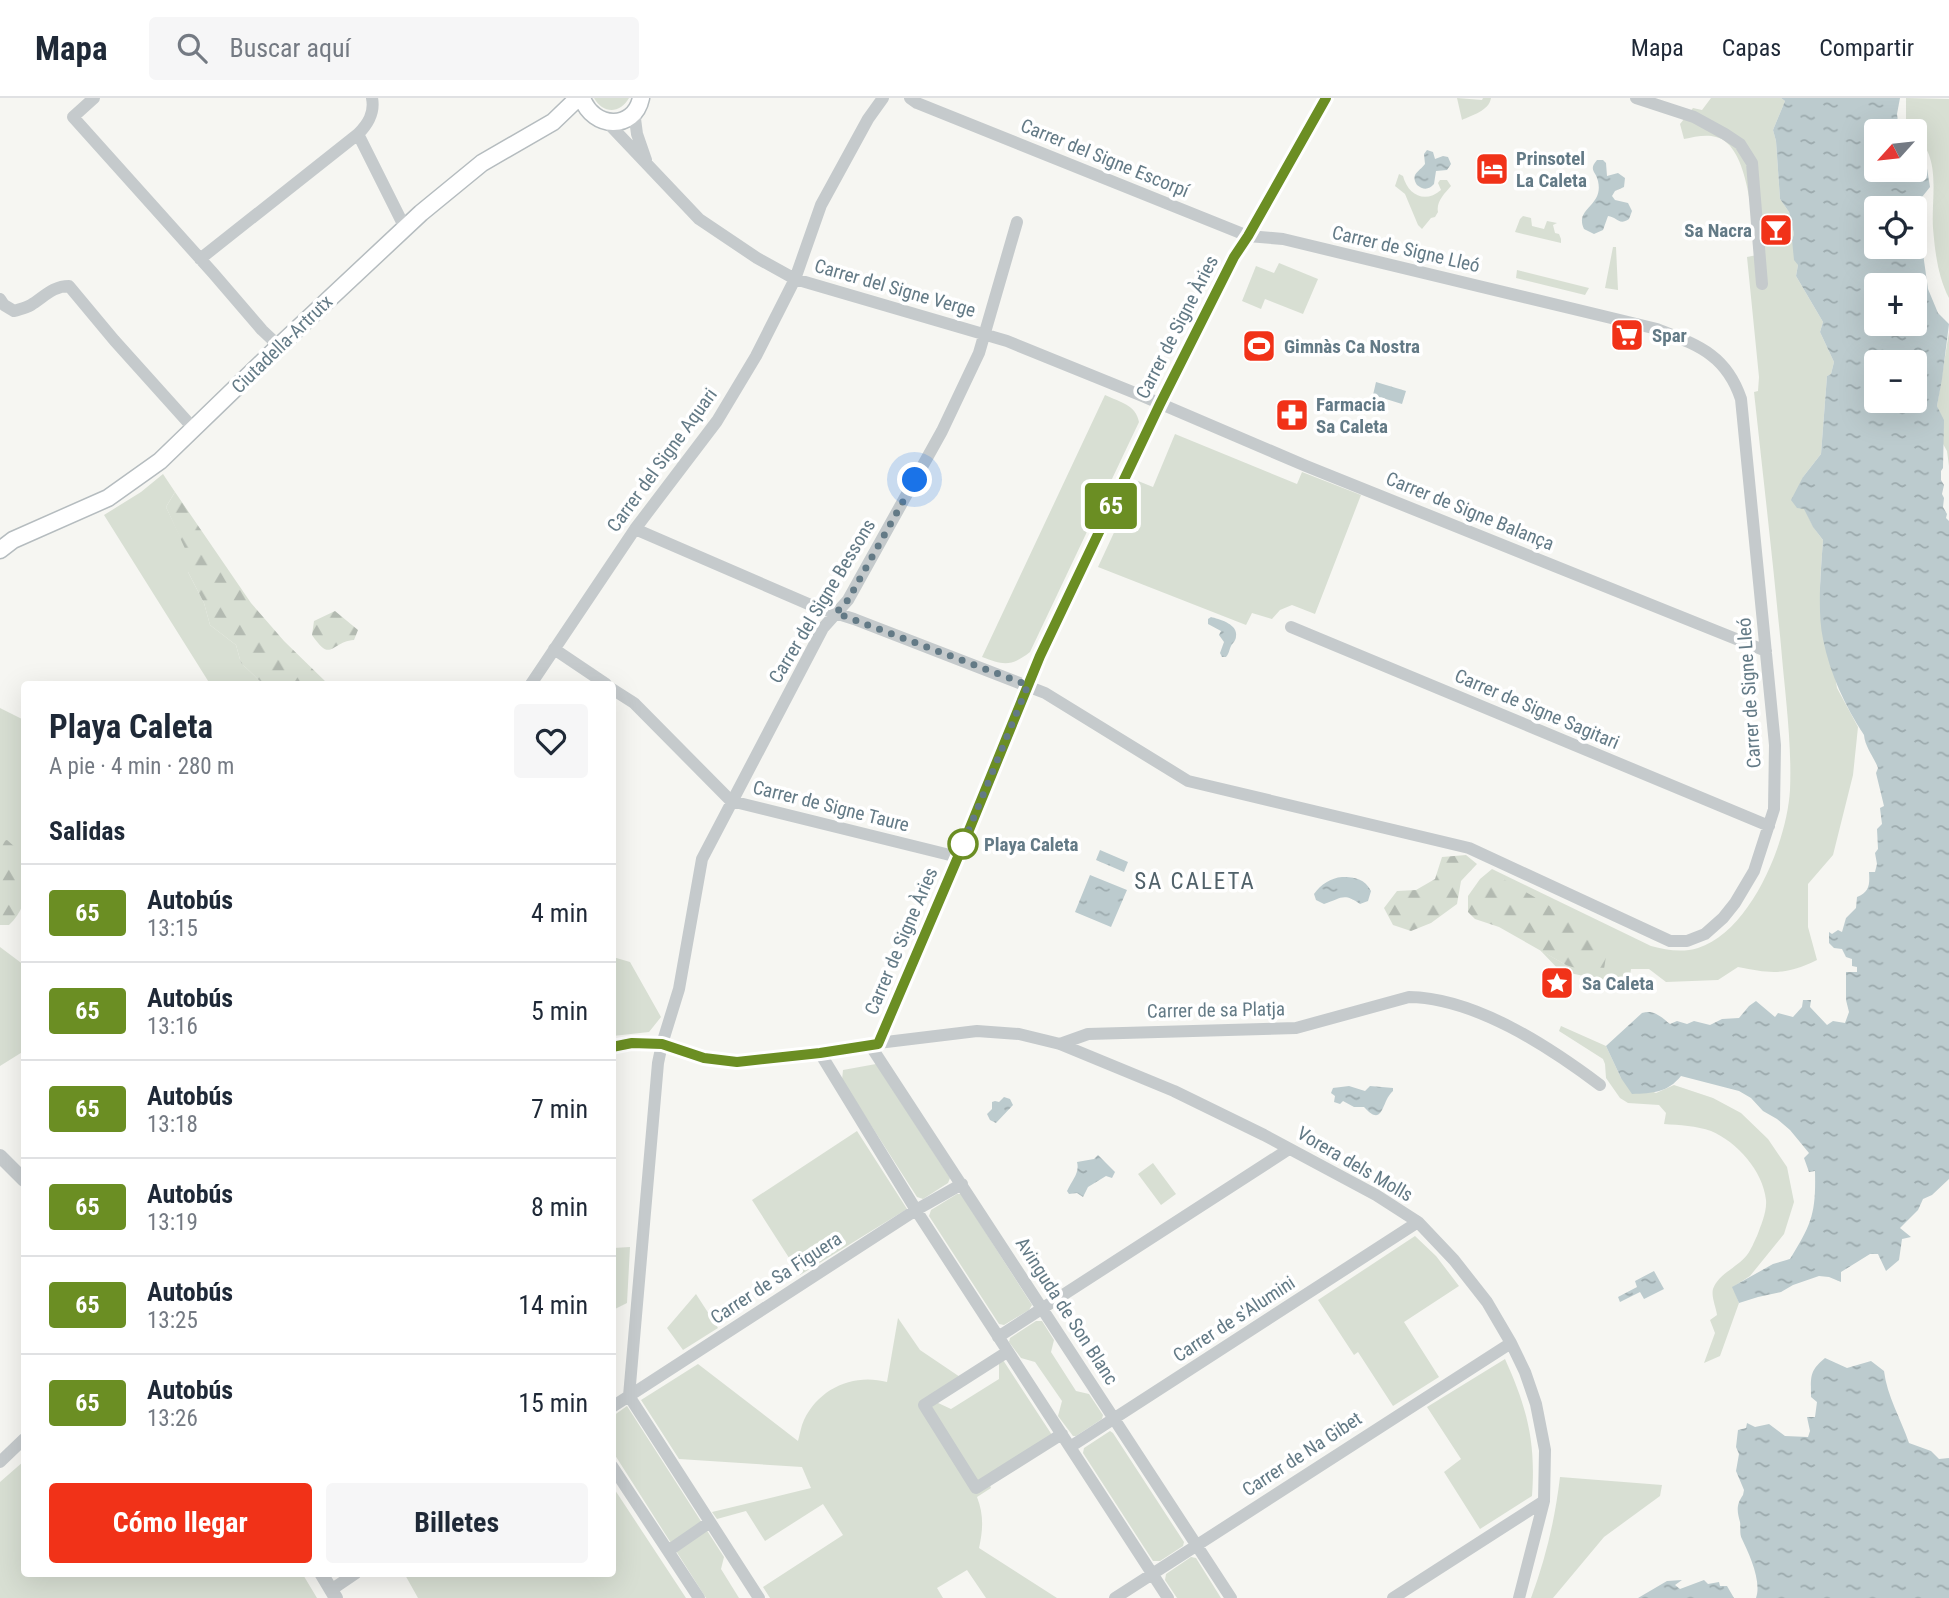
<!DOCTYPE html>
<html lang="es">
<meta charset="utf-8">
<style>
body{margin:0;font-family:"Roboto Condensed",sans-serif;background:#f6f6f7;color:#1f2937;height:100vh;display:flex;flex-direction:column;font-size:26px;white-space:nowrap}
*{box-sizing:border-box;margin:0}
p{font-size:23px;color:#747a83}
.icon{flex:none;width:38px;height:38px;fill:none;stroke:currentColor;stroke-width:2;stroke-linecap:round;stroke-linejoin:round}
.map{position:relative;flex:1;overflow:hidden}
.side{position:absolute;left:21px;top:583px;width:595px;height:896px;display:flex;flex-direction:column;background:#fff;border-radius:7px;box-shadow:0 7px 28px #0002}
.side>*{flex:none}
.badge{padding:0 14px;border-radius:5px;font-size:24px;line-height:46px}
.needle{width:46px;rotate:243deg}
.tools{position:absolute;left:1864px;top:21px;display:grid;gap:14px}
.tools a{display:grid;place-items:center;width:63px;height:63px;border-radius:7px;background:#fff;box-shadow:0 7px 28px #0002;font-size:35px}
.you{position:absolute;width:35px;height:35px;margin:-18px;border:5px solid #fff;border-radius:50%;background:#1a73e8;box-shadow:0 0 0 10px #1a73e833}
.map>.badge{position:absolute;translate:-50% -50%;box-shadow:0 0 0 4px #fff}
h2{padding:0 28px;font-size:26px;line-height:63px}
.round{display:grid;place-items:center;flex:none;width:74px;height:74px;border-radius:7px;background:#f6f6f7}
.summary{display:flex;align-items:center;justify-content:space-between;height:119px;padding:0 28px}
h1{font-size:33px;font-weight:700;line-height:52px}
.cta{display:flex;gap:14px;margin-top:auto;padding:14px 28px}
.cta a{flex:1;height:80px;border-radius:7px;background:#f13218;color:#fff;font-size:28px;font-weight:700;line-height:80px;text-align:center}
.cta a+a{background:#f6f6f7;color:#1f2937}
ul{padding:0;list-style:none}
li{display:flex;align-items:center;gap:21px;height:98px;padding:0 28px;border-top:2px solid #e0e1e3}
li div{flex:1}
li b{display:block;font-size:26px}
li em{font-style:normal}
li .badge{min-width:77px;font-weight:700;text-align:center}
header{display:flex;align-items:center;gap:42px;box-sizing:border-box;height:98px;padding:0 35px;background:#fff;border-bottom:2px solid #e0e1e3}
header strong{font-size:33px}
nav{display:flex;gap:38px;margin-inline-start:auto;font-size:24px}
.search{width:490px;height:63px;background:#f6f6f7;display:flex;align-items:center;gap:18px;box-sizing:border-box;padding:0 24px;border-radius:7px;color:#747a83;font-size:26px}
.map>svg:first-child{display:block}
.grass{fill:#d8dfd3}
.forest{fill:url(#forest-firs)}
.water{fill:url(#water-ripples);fill-rule:evenodd}
.lines{fill:none;stroke-linecap:round;stroke-linejoin:round}
.secondary-casing{stroke:#b5bcbf;stroke-width:19}
.minor{stroke:#c5cacc;stroke-width:12}
.tertiary{stroke:#c5cacc;stroke-width:14}
.secondary{stroke:#fff;stroke-width:16}
.line-casing{stroke:#fff;stroke-width:16}
.line{stroke:#6b8e23;stroke-width:10}
.walk{stroke:#637a86;stroke-width:7;stroke-dasharray:0 12.6}
.stop-dot{fill:#fff;stroke:#6b8e23;stroke-width:3.5}
.labels{text-anchor:middle;dominant-baseline:central;stroke-width:7;stroke-linejoin:round;paint-order:stroke}
.street-label{font-size:19px;fill:#637a86;stroke:#fff}
.poi-label{font-size:19px;font-weight:bold;fill:#637a86;stroke:#fff;text-anchor:start}
.stop-label{font-size:19px;font-weight:bold;fill:#637a86;stroke:#fff;text-anchor:start}
.quarter-label{font-size:23px;letter-spacing:2px;fill:#51626a;stroke:#fff}
</style>
<header>
<strong>Mapa</strong>
<div class="search"><svg class="icon" aria-label="search" viewBox="0 0 24 24"><circle cx="10" cy="10" r="6"/><path d="M15 15l6 6"/></svg>Buscar aquí</div>
<nav><a>Mapa</a><a>Capas</a><a>Compartir</a></nav>
</header>
<div class="map">
<svg width="1949" height="1500" viewBox="0 0 1949 1500">
<defs>
<pattern id="forest-firs" width="22" height="20" patternUnits="userSpaceOnUse" patternTransform="scale(1.75)"><rect width="22" height="20" fill="#d8dfd3"/><path d="M5 1l3.5 6h-7zM16 11l3.5 6h-7z" fill="#b3bab1"/></pattern>
<pattern id="water-ripples" width="26" height="14" patternUnits="userSpaceOnUse" patternTransform="scale(1.75)"><rect width="26" height="14" fill="#bccbce"/><path d="M2 4q2-2 4 0t4 0M15 11q2-2 4 0t4 0" fill="none" stroke="#9caaad"/></pattern>
</defs>
<rect width="100%" height="100%" fill="#f6f6f2"/>
<path class="grass" d="M594 0H629C620 16 603 16 594 0Z
M1457 0 1482 2 1483 0H1491C1489 13 1472 17 1462 22Z
M1711 0H1781L1785 3 1773 32 1776 43 1780 101 1789 114 1794 136 1792 142 1798 167 1796 178 1823 224 1820 234 1834 264 1831 276 1827 278 1821 356 1803 379C1804 408 1804 418 1823 442L1820 484 1837 590 1858 629 1853 677 1833 757 1808 786V829L1817 862C1786 877 1772 876 1738 869L1718 882 1666 884 1649 871H1631L1628 892 1584 878 1560 873 1540 852 1566 867 1503 781H1480L1492 771 1651 848C1666 852 1682 855 1698 850 1751 833 1787 744 1790 692 1792 644 1785 596 1781 548 1773 463 1763 378 1754 294L1758 293 1759 279 1747 159 1757 157C1752 128 1750 47 1716 39 1706 36 1694 39 1684 41L1680 26 1693 10 1702 12Z
M1906 0 1949 1V200C1938 179 1935 154 1933 130 1931 97 1942 61 1915 36L1914 33H1911L1906 29Z
M1399 76 1403 78C1408 97 1425 106 1441 92L1438 85 1440 82H1447L1451 88C1444 96 1436 104 1438 114L1435 119 1431 120 1422 131 1418 127 1405 96 1395 88Z
M1523 118 1531 120 1532 128 1544 131 1547 123 1557 125 1553 127 1555 135 1559 136 1561 141V145L1515 134 1520 121Z
M1613 149H1616L1618 192 1605 190Z
M1279 165 1318 181 1303 216 1265 201 1261 211 1242 203 1256 168 1274 175Z
M1517 172 1589 190 1585 197 1516 180Z
M1949 234V368L1947 353 1943 346V322L1937 308Z
M1105 297C1120 304 1136 307 1139 324L1030 554C1011 569 1003 567 982 559Z
M1175 336 1297 386 1302 374 1361 397 1315 516 1292 507 1280 512 1272 521 1252 515 1246 527 1098 469 1138 383 1153 389Z
M163 376 175 394 166 409 188 455V474L204 505 210 527 236 547 241 565 263 586H210L104 417 141 394Z
M0 610 24 622V797L0 824Z
M0 849 24 867V953L0 968Z
M613 859 630 864 661 919 649 934 613 938Z
M1561 928 1606 948 1621 980 1656 995 1674 987 1713 1000 1741 1015 1768 1041 1787 1069 1794 1104 1784 1136 1750 1178 1733 1189 1739 1205 1720 1258 1704 1265 1715 1235 1710 1222 1717 1217C1716 1209 1711 1199 1713 1191 1718 1176 1738 1169 1747 1157 1751 1152 1754 1144 1757 1138 1761 1127 1767 1114 1766 1102 1763 1073 1737 1044 1711 1033 1697 1028 1679 1027 1664 1026L1666 1015 1659 1007 1628 1005 1620 1000 1606 980 1605 966 1603 961 1559 933Z
M876 966 950 1080 948 1085 923 1101 917 1099 842 982 843 972Z
M857 1033 907 1111 800 1177 752 1102Z
M1153 1065 1176 1096 1161 1107 1138 1076Z
M957 1096H961L1032 1207 1029 1212 1004 1227 999 1226 929 1118 931 1112Z
M1415 1138 1436 1158 1459 1188 1404 1224 1439 1279 1393 1308 1358 1254 1354 1257 1318 1202Z
M630 1149 627 1205 613 1212V1150Z
M696 1196 718 1230 683 1252 667 1230Z
M898 1220 920 1252 960 1279 936 1304 951 1311 999 1281V1264L1003 1262 1052 1337 987 1379 991 1390 977 1399C984 1417 983 1432 979 1450L1057 1500H986L967 1472 937 1490 943 1500H770L763 1489 843 1437 823 1406 765 1443 746 1413 717 1421 712 1414 811 1390 802 1369 679 1361 641 1302 698 1266 798 1343C800 1336 801 1328 804 1322 819 1290 854 1275 887 1284Z
M1036 1223H1042L1054 1242 1051 1254 1076 1293 1089 1296 1103 1317 1102 1321 1076 1338H1073L1058 1318 1062 1303 1035 1264 1021 1260 1009 1244 1010 1240Z
M1505 1261C1527 1310 1536 1343 1532 1398L1480 1431 1444 1374 1461 1361 1427 1309Z
M627 1308 724 1459 721 1471 739 1500H706L613 1354V1318Z
M1110 1333 1113 1335 1184 1444 1183 1448 1160 1463H1153L1083 1355 1084 1350Z
M24 1363V1475H302L317 1500H0V1384Z
M1560 1379 1662 1387 1660 1398 1604 1439 1553 1500H1531C1546 1460 1555 1421 1560 1379Z
M613 1389 686 1500H418L404 1475H612Z
M1191 1459 1196 1460 1221 1500H1177L1165 1482 1166 1476Z"/>
<path class="forest" d="M175 394 251 505 284 543 328 586H263L241 565 236 547 210 527 204 505 188 474 187 455 166 409Z
M335 513 358 532 354 542C330 544 332 566 312 537L314 523Z
M7 742 24 757C25 785 31 806 9 827H0V744Z
M1466 757 1477 766 1461 783 1457 806 1431 825 1411 833 1393 827 1384 810 1397 793 1416 792 1435 781 1442 759Z
M1480 781H1503L1555 811 1608 846 1604 871 1591 875 1566 867 1499 829 1475 821 1468 814V798Z"/>
<path class="water" d="M1781 0H1900L1897 16 1899 33H1876V72H1914L1915 63 1925 58 1930 89 1922 99 1918 120 1928 191 1938 215 1949 226 1942 281 1937 308 1944 322 1943 370 1941 373V382L1944 387 1942 396 1944 400 1943 409 1947 416 1946 420 1949 423V1081L1932 1097 1923 1101 1918 1112 1900 1130 1911 1139 1902 1141 1899 1162 1886 1173 1878 1156H1870L1841 1174V1184L1829 1179 1819 1178 1793 1187 1781 1194 1758 1199 1739 1205 1732 1189 1773 1166 1790 1161C1812 1126 1816 1115 1815 1073L1809 1074 1804 1060 1809 1055 1790 1032 1777 1021 1763 1013 1751 1000 1739 993 1681 978C1667 995 1653 995 1632 996L1621 980 1606 948 1642 915C1654 911 1661 919 1670 926L1677 923 1687 926 1694 923 1710 927 1722 921 1739 920 1749 908 1756 903 1775 919 1778 915 1793 919 1802 909 1803 902H1811L1810 909 1827 927 1833 923 1845 925 1849 914 1846 902V874H1857V869L1852 868V861L1846 859 1842 851 1834 850 1829 845V834L1832 836 1838 832 1842 834 1846 820 1856 810 1857 799C1869 794 1870 787 1869 774H1875L1877 766 1875 755 1878 751 1877 731 1882 726 1880 710 1884 708 1876 675 1878 670C1874 659 1865 649 1864 637 1845 608 1830 576 1823 541 1817 513 1821 472 1823 442L1813 429 1804 411 1797 410 1791 402 1803 379 1821 356 1827 278 1831 276 1834 264 1820 234 1823 224 1796 178 1798 167 1794 162 1792 142 1794 136 1789 114 1780 101 1776 43 1773 32 1785 3ZM1914 110V149H1876V110ZM1876 187H1914V226H1876ZM1914 264V303H1876V264Z
M1427 52 1433 54 1435 61 1443 58 1448 59 1451 66 1447 72 1436 73 1434 86C1429 92 1423 92 1417 87 1410 76 1419 74 1425 66L1424 56Z
M1597 62H1603L1606 65 1607 78 1618 75 1625 80 1624 89 1615 93 1612 98 1615 102 1628 105 1632 113 1629 121C1619 128 1617 119 1608 118L1603 132 1594 136 1584 131C1574 110 1604 109 1598 83 1596 73 1588 72 1597 62Z
M1376 284 1406 293 1402 306 1373 297Z
M1211 519C1219 521 1238 526 1236 538 1236 543 1233 544 1231 548 1229 552 1229 556 1226 559H1222L1220 555 1224 544 1219 537 1221 533 1208 526V521Z
M1100 752 1128 764 1124 774 1096 762Z
M1090 777 1127 792 1111 829 1075 814Z
M1342 779C1355 779 1365 781 1371 793L1368 803 1360 806C1343 794 1341 801 1324 806L1316 802 1314 796C1321 786 1331 780 1342 779Z
M1349 988 1365 993 1370 988 1393 990V993C1381 1003 1384 1031 1364 1009H1354L1343 1003 1340 1006 1334 1004 1335 998 1331 995 1333 990Z
M1004 999 1010 1001 1013 1007 996 1025 990 1022 987 1016 992 1011V1004L995 1003 999 1004Z
M1098 1057 1115 1074 1112 1080 1106 1078 1088 1089 1083 1099 1077 1095 1069 1096 1067 1093C1072 1082 1080 1075 1077 1064L1094 1061Z
M1654 1173 1664 1191 1644 1201 1640 1194 1620 1204 1618 1199 1637 1189 1635 1183Z
M1825 1260 1847 1270 1871 1263 1884 1273C1887 1298 1901 1321 1909 1345L1931 1353 1939 1361 1949 1360V1500H1756C1762 1483 1749 1456 1742 1441 1739 1435 1741 1429 1740 1424 1737 1413 1736 1407 1743 1397L1744 1392 1736 1373 1739 1356 1736 1349 1738 1332 1746 1330 1747 1325 1755 1329 1769 1326 1785 1338 1808 1339 1810 1333 1807 1319H1815L1817 1304 1811 1299C1811 1279 1809 1273 1825 1260Z
M1682 1482 1675 1487 1680 1491 1704 1482 1708 1486 1719 1484 1720 1488H1727L1734 1500H1638L1667 1483Z"/>
<g class="lines">
<defs>
<path id="secondary" d="M582 0C593 31 634 33 641 0
M0 452 13 442 108 400 160 363 279 248 421 115 482 65 553 24 578 0"/>
</defs>
<use href="#secondary" class="secondary-casing"/>
<path class="minor" d="M94 0 73 19 213 175 262 232 279 248
M372 0C375 15 368 26 358 36L405 130
M1636 0 1694 19 1725 36 1740 46 1752 65 1762 186
M634 13 637 36 646 62
M607 24 699 121 757 160 795 181 1007 243 1140 297 1306 368 1766 553
M200 161 358 36
M0 201 4 207 14 213C20 211 26 210 31 207 44 199 53 188 69 188L114 242 194 331
M635 431 813 508 854 521 1045 595 1188 683 1469 750 1670 843H1687L1705 836 1723 820 1735 805 1754 773 1774 711 1775 647 1741 301C1726 256 1697 247 1657 231L1283 141 1248 138 917 5 910 0
M1291 529 1769 728
M554 551 606 586
M531 586 635 431 717 323 756 258 795 181 821 107 868 21 883 0
M612 591 634 605 731 703 958 759
M878 945 958 759 1040 558 1149 327 1234 159 1263 113 1326 0
M1060 946 1088 936 1296 930 1409 899C1475 900 1548 948 1600 987
M870 947 1231 1500
M612 949 632 945 662 946 704 960 737 964 820 955 878 945 977 933 1019 936 1060 946 1174 993 1264 1037 1376 1097 1418 1124 1454 1162 1487 1204 1511 1245 1525 1274 1536 1306 1545 1352 1544 1403 1519 1500
M820 955 916 1112 1168 1500
M998 1239 1289 1051
M1007 1254 924 1307 976 1390 1062 1336
M612 1309 916 1112 962 1086
M1070 1349 1418 1124
M0 1364 24 1341
M612 1368 699 1500
M668 1453 710 1424
M331 1492 356 1475
M759 1500 629 1298 658 965 662 946 679 891 702 761 823 530 848 502 942 333 979 255 1017 124
M1115 1500 1511 1245
M1393 1500 1544 1403"/>
<path class="tertiary" d="M0 1058 24 1082
M321 1475 336 1500"/>
<use href="#secondary" class="secondary"/>
</g>
<g class="lines">
<defs>
<path id="line" d="M612 949 632 945 662 946 704 960 737 964 820 955 878 946 958 759 1040 558 1160 306 1234 159 1248 138 1326 0"/>
</defs>
<use href="#line" class="line-casing"/>
<use href="#line" class="line"/>
<path class="walk" d="M915 382 848 502 836 515 1028 587 963 746"/>
</g>
<defs>
<symbol id="hotel-square" viewBox="-11 -11 22 22"><rect x="-9" y="-9" width="18" height="18" rx="4" fill="#f13218" stroke="#fff"/><path d="M-6-4.5h1.5V1H6V5H4.5V3h-9V5H-6ZM-4 0a1.8 1.8 0 1 1 3.6 0ZM.5 0V-2.5h3Q6-2.5 6 0Z" fill="#fff"/></symbol>
<symbol id="bar-square" viewBox="-11 -11 22 22"><rect x="-9" y="-9" width="18" height="18" rx="4" fill="#f13218" stroke="#fff"/><path d="M-6-5H6L.8 .8V4.5H3.5V6h-7V4.5H-.8V.8Z" fill="#fff"/></symbol>
<symbol id="supermarket-square" viewBox="-11 -11 22 22"><rect x="-9" y="-9" width="18" height="18" rx="4" fill="#f13218" stroke="#fff"/><path d="M-6-5.5h2.5l.6 2H6L4.5 2H-2.5L-4.4-4H-6ZM-1.5 3.2a1.3 1.3 0 1 0 .1 0ZM3 3.2a1.3 1.3 0 1 0 .1 0Z" fill="#fff"/></symbol>
<symbol id="stadium-square" viewBox="-11 -11 22 22"><rect x="-9" y="-9" width="18" height="18" rx="4" fill="#f13218" stroke="#fff"/><path d="M0-5a6.5 5 0 1 0 0 10a6.5 5 0 1 0 0-10ZM-3.5-1.8h7v3.6h-7Z" fill="#fff"/></symbol>
<symbol id="pharmacy-square" viewBox="-11 -11 22 22"><rect x="-9" y="-9" width="18" height="18" rx="4" fill="#f13218" stroke="#fff"/><path d="M-2-6h4v4h4v4h-4v4h-4v-4h-4v-4h4Z" fill="#fff"/></symbol>
<symbol id="sight-square" viewBox="-11 -11 22 22"><rect x="-9" y="-9" width="18" height="18" rx="4" fill="#f13218" stroke="#fff"/><path d="M0-6L1.8-2.2L6-1.7L2.9 1.2L3.7 5.4L0 3.3L-3.7 5.4L-2.9 1.2L-6-1.7L-1.8-2.2Z" fill="#fff"/></symbol>
</defs>
<g fill-rule="evenodd">
<use href="#hotel-square" x="1473" y="52" width="38" height="38"/>
<use href="#bar-square" x="1757" y="113" width="38" height="38"/>
<use href="#supermarket-square" x="1608" y="218" width="38" height="38"/>
<use href="#stadium-square" x="1240" y="229" width="38" height="38"/>
<use href="#pharmacy-square" x="1273" y="298" width="38" height="38"/>
<use href="#sight-square" x="1538" y="866" width="38" height="38"/>
</g>
<circle class="stop-dot" cx="963" cy="746" r="14"/>
<g class="labels">
<g class="street-label">
<text transform="translate(1105 60) rotate(22)">Carrer del Signe Escorpí</text>
<text transform="translate(1406 151) rotate(13)">Carrer de Signe Lleó</text>
<text transform="translate(895 190) rotate(16)">Carrer del Signe Verge</text>
<text transform="translate(1177 229) rotate(-63)">Carrer de Signe Àries</text>
<text transform="translate(282 246) rotate(-44)">Ciutadella-Artrutx</text>
<text transform="translate(662 362) rotate(-54)">Carrer del Signe Aquari</text>
<text transform="translate(1470 413) rotate(22)">Carrer de Signe Balança</text>
<text transform="translate(822 503) rotate(-59)">Carrer del Signe Bessons</text>
<text transform="translate(1749 595) rotate(-94)">Carrer de Signe Lleó</text>
<text transform="translate(1537 611) rotate(23)">Carrer de Signe Sagitari</text>
<text transform="translate(831 708) rotate(14)">Carrer de Signe Taure</text>
<text transform="translate(901 843) rotate(-67)">Carrer de Signe Àries</text>
<text transform="translate(1216 912) rotate(-1)">Carrer de sa Platja</text>
<text transform="translate(1355 1066) rotate(30)">Vorera dels Molls</text>
<text transform="translate(776 1180) rotate(-33)">Carrer de Sa Figuera</text>
<text transform="translate(1067 1213) rotate(57)">Avinguda de Son Blanc</text>
<text transform="translate(1234 1221) rotate(-33)">Carrer de s'Alumini</text>
<text transform="translate(1302 1356) rotate(-33)">Carrer de Na Gibet</text>
</g>
<g class="poi-label">
<text x="1516" y="60">Prinsotel<tspan x="1516" dy="22">La Caleta</tspan></text>
<text x="1752" y="132" text-anchor="end">Sa Nacra</text>
<text x="1652" y="237">Spar</text>
<text x="1284" y="248">Gimnàs Ca Nostra</text>
<text x="1316" y="306">Farmacia<tspan x="1316" dy="22">Sa Caleta</tspan></text>
<text x="1582" y="885">Sa Caleta</text>
</g>
<g class="stop-label">
<text x="984" y="746">Playa Caleta</text>
</g>
<g class="quarter-label">
<text x="1195" y="783">SA CALETA</text>
</g>
</g>
</svg>
<div class="tools">
<a><svg class="needle" viewBox="-14 -14 28 28"><path d="M0-13l5 13h-10z" fill="#e53935"/><path d="M0 13l5-13h-10z" fill="#747a83"/></svg></a>
<a><svg class="icon" aria-label="locate" viewBox="0 0 24 24"><circle cx="12" cy="12" r="6"/><path d="M12 2v4M12 18v4M2 12h4M18 12h4"/></svg></a>
<a>+</a>
<a>−</a>
</div>
<div class="you" style="left:915px;top:382px"></div>
<b class="badge" style="left:1111px;top:408px;background:#6b8e23;color:#fff">65</b>
<section class="side">
<div class="summary"><div><h1>Playa Caleta</h1><p>A pie · 4 min · 280 m</p></div><a class="round"><svg class="icon" aria-label="heart" viewBox="0 0 24 24"><path d="M12 20l-8-8c-3-5 5-10 8-4 3-6 11-1 8 4z"/></svg></a></div>
<h2>Salidas</h2>
<ul>
<li><span class="badge" style="background:#6b8e23;color:#fff">65</span><div><b>Autobús</b><p>13:15</p></div><em>4 min</em></li>
<li><span class="badge" style="background:#6b8e23;color:#fff">65</span><div><b>Autobús</b><p>13:16</p></div><em>5 min</em></li>
<li><span class="badge" style="background:#6b8e23;color:#fff">65</span><div><b>Autobús</b><p>13:18</p></div><em>7 min</em></li>
<li><span class="badge" style="background:#6b8e23;color:#fff">65</span><div><b>Autobús</b><p>13:19</p></div><em>8 min</em></li>
<li><span class="badge" style="background:#6b8e23;color:#fff">65</span><div><b>Autobús</b><p>13:25</p></div><em>14 min</em></li>
<li><span class="badge" style="background:#6b8e23;color:#fff">65</span><div><b>Autobús</b><p>13:26</p></div><em>15 min</em></li>
</ul>
<div class="cta"><a>Cómo llegar</a><a>Billetes</a></div>
</section>
</div>
